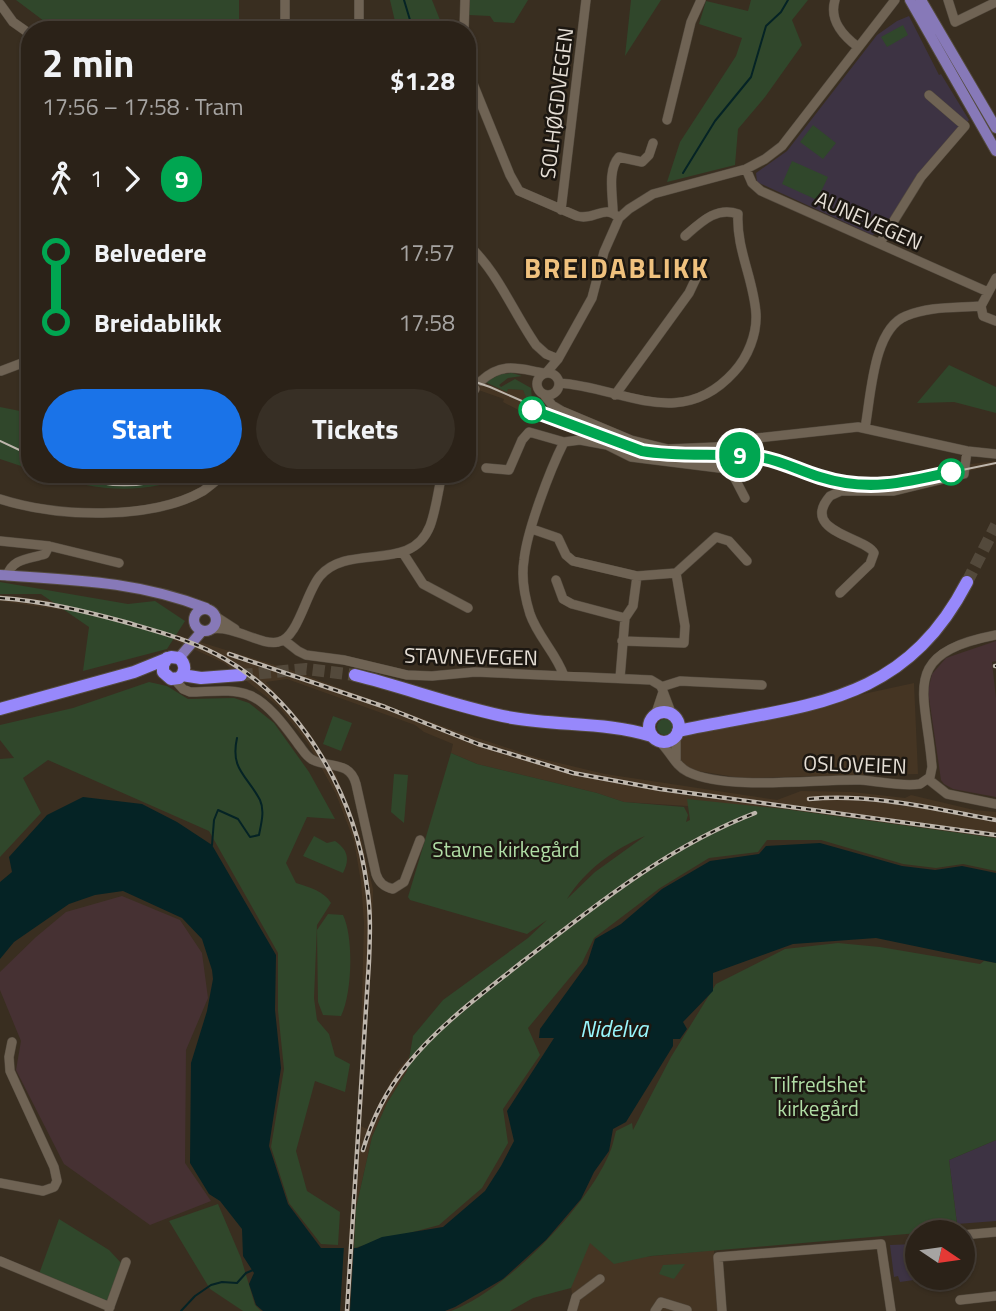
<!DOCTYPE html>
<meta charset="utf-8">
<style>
body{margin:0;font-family:"Titillium Web",sans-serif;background:#372f25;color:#f1f3f6;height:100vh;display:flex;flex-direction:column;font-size:26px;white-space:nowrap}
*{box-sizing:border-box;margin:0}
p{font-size:23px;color:#a6a4a2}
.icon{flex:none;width:38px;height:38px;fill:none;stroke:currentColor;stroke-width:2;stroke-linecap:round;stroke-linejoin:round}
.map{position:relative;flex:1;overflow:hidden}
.details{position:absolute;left:21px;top:21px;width:455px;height:462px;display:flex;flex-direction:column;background:#2b2218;border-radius:28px;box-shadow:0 2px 5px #0004,0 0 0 2px #473f37}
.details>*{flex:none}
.badge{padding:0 14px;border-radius:23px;font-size:24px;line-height:46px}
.needle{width:46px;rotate:103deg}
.tools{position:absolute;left:905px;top:1220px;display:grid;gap:14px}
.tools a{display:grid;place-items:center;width:70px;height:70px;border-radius:50%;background:#2b2218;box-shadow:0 2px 5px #0004,0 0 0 2px #473f37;font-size:35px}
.map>.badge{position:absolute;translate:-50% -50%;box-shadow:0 0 0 4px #fff}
.legs{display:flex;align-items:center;gap:10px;height:77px;padding:0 21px;font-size:23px}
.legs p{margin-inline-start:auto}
.headline{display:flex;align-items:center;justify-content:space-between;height:119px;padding:0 21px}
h1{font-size:38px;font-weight:700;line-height:52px}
.action{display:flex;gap:14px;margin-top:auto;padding:14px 21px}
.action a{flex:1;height:80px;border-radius:42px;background:#1a73e8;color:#fff;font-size:28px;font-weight:700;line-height:80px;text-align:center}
.action a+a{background:#372f25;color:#f1f3f6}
ul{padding:0 21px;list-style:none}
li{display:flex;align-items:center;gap:24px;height:70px;font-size:26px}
li i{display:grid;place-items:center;width:10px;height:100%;margin:0 9px;background:currentColor}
li i::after{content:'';width:18px;height:18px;margin:-9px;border:5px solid;border-radius:50%;background:#2b2218}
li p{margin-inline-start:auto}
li:first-child i{background:linear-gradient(#0000 50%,currentColor 0)}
li:last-child i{background:linear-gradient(currentColor 50%,#0000 0)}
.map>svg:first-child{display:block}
.built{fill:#453523;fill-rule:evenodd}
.industrial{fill:#463133}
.education{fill:#3d3343}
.green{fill:#30472b;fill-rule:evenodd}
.water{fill:#052325}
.pier{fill:#392e20}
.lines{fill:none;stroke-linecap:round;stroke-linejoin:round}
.stream{stroke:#052325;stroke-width:2}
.highway-tunnel{stroke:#53493b;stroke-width:12;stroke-dasharray:12 6;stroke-linecap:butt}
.minor-casing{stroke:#534a3e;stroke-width:10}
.major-casing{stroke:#534a3e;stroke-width:12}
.highway-casing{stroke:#534a3e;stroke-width:14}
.minor{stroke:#6f6354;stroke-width:9}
.major{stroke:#8779b8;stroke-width:10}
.highway{stroke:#9788fb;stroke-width:12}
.tram{stroke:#beb6ac;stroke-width:2}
.rail-casing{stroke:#beb6ac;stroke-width:4.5}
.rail{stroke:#1c1711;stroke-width:2;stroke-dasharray:5;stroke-linecap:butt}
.line-1-casing{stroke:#fff;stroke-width:16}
.line-1{stroke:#00a651;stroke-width:10}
.stop-1-dot{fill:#fff;stroke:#00a651;stroke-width:3.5}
.labels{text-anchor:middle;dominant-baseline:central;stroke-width:5;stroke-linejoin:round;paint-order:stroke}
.street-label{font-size:21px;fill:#e6dfd6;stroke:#1c1711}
.park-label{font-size:21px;fill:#b0dda5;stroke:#1c1711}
.water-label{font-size:23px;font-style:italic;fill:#99f7fd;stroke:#1c1711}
.district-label{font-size:28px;font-weight:bold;letter-spacing:2px;fill:#efc17e;stroke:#1c1711}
</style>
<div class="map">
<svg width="996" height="1311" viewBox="0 0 996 1311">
<rect width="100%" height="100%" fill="#392e20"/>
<path class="built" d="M467 377 507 391 508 389 523 390 529 398 528 402 614 440 647 450 689 453 747 454 766 457 833 479 853 483 889 482 954 466 996 461V465L895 487 866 488 826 481 764 460 645 453 566 426 534 411 530 416 503 402 504 399 467 386Z
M0 595 60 602 99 611 291 670 453 730 538 758 605 774 777 800 801 791 852 792 905 798 911 795 974 810 996 812V838L784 809 744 821 709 836 642 876 457 1019 407 1071 387 1103 372 1137 356 1208 350 1311H344L360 1072 364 923 361 882 354 841 336 794 307 742 278 706 224 663 174 640 70 611 0 601ZM287 679 415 725 424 732 453 744 451 753 477 764 597 793 624 802 752 810 697 835 642 867 544 942 444 1023 419 1045 398 1070 381 1099 367 1129 361 1126 372 949 373 889 361 839 336 775 313 738 266 682Z
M914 683 918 774 741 778 692 770 681 762 678 754 680 740 688 732Z
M595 1234 613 1260 714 1250 718 1311H574L569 1269Z"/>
<path class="industrial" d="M996 641V661L992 662 996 698V797L953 789 944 784 941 780 928 691 932 674 946 658Z
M122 896 180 920 202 953 208 998 186 1050 185 1163 211 1201 150 1225 64 1164 16 1070 21 1041 0 990V972L36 937 66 912Z"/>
<path class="education" d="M909 16 939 75 941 74 969 120 935 156 884 231 872 235 757 182 756 173 787 151 877 35 897 21Z
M996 1140V1221L957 1224 949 1160Z
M917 1244V1278H957V1282L922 1284 921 1279 900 1282 898 1276 894 1277 890 1245Z"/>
<path class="green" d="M16 0H239V30H56Z
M390 0H432L444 30H397Z
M470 0H528L514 23 494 22 490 16 469 15Z
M631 0H661L625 56Z
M751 0H808L792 20 802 45 765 97 738 129 735 165 667 182 680 142 736 56 742 38 699 24 706 1 748 11Z
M903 25 908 35 887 47 881 37Z
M813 125 836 143 823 159 800 142Z
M792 161 828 177 817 200 782 184Z
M949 365 996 387V413L954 402 917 403Z
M512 373 522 376 508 378 499 385 501 387 515 379 531 388 532 399 526 397 523 390 508 389 507 392 485 382 501 374Z
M0 407 30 413V469L0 459Z
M45 474H196C145 495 97 492 45 474Z
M0 582 128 604 155 601 185 621 167 649 83 671 89 627 41 594H0Z
M149 682 167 686 188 699 234 698 249 703 274 723 309 772 335 819 307 817 286 863 296 883C309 887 324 891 331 903L317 925 314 998 317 1020 329 1034 335 1056 350 1064 345 1092 315 1081 296 1151 307 1191 340 1212 338 1245 321 1244 289 1203 271 1147 284 1069 278 1011V953L209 831 48 760 23 778 41 813 0 857V759L14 758 0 740V725L73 708Z
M333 716 352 723 341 751 323 744Z
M657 727a8 8 0 1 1 16 0a8 8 0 1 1-16 0Z
M451 753 477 764 597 793 624 802 684 807 688 815 686 822 690 820 687 799 784 809 996 838V871L963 864 936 868 903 864 821 840H767L758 852 709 858 660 888 594 938 582 963 528 1028 540 1055 503 1109 508 1143 482 1188 439 1225 354 1248 356 1208 372 1137 387 1103 407 1071 413 1036 443 1000 528 938 547 920 527 934 410 900 408 897ZM645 836 595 872 567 899C585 870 614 849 645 836Z
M394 774 408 775 404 823 391 812Z
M314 836 327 843 335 841C348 850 350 859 343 873L303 856Z
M328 914 343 915C354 938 352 994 341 1016L323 1015 318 1002 317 930Z
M838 943 880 947 980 964 984 961 996 963V1140L949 1160 957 1224 953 1230 651 1256 614 1264 590 1243 571 1288 533 1298 510 1311H451C506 1291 588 1206 610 1152 613 1145 614 1138 616 1131L632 1123 633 1130 671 1057 716 984 785 949Z
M218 1204 241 1258 255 1305 261 1311H243L210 1289 169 1221Z
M59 1219 109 1250 123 1265 110 1298 107 1302 39 1274Z
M685 1264 674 1279 659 1274 663 1265Z"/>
<path class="water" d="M83 797 142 804 177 822 212 845 276 955 275 1010 281 1068 269 1146 288 1204 321 1248H357L382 1237 443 1227 485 1191 501 1166 514 1141 507 1111 554 1038H539L540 1029 587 964 595 939 621 924 662 889 710 861 759 854 766 846 820 843 902 866 935 870 962 866 996 873V963L876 938 793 944 713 973V991L683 1022 687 1029 680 1039H673V1046L626 1122 613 1129 609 1151 594 1172 581 1199 546 1240 503 1279 455 1307 445 1311H263L256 1305 249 1284 254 1273 243 1256 242 1229 220 1201 209 1194 190 1163 191 1063 207 1011 213 979 212 970 202 939 182 918 123 891 95 895 69 904 14 942 0 959V882L12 872 9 857 47 815Z"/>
<path class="pier" d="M344 1245H354L350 1311H340Z"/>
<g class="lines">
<path class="stream" d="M404 0 413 30
M683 173 715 121 751 77 766 26 781 12 788 0
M212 845 214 820 218 810 238 819 250 837 259 835C261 824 265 811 260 800 247 775 230 770 237 738
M181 1311 195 1296 211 1285 222 1282 237 1283 246 1273 253 1270"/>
<path class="highway-tunnel" d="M967 582 996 525
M241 675 306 669 355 675"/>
<defs>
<path id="minor" d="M835 0C829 20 842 35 858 47
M948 0 955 22 996 2
M0 4 13 22 30 34
M285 30V0
M359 30V0
M464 30 465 0
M467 69 510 175 519 191 577 216C595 221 604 203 619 218
M667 120 691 22 701 0
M746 169 752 183 761 191 988 292
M561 210 586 0
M613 212C613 196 607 170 619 157L642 162 649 155 653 143
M880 243 921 177 965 126 929 95
M467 244C497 270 513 312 536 345L546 354 558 359
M981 306 996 278
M981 306 983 316 996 321
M1 371 30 360
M537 384a11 11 0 1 1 22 0a11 11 0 1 1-22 0Z
M546 373 558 359 592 298 604 252 619 218 629 209 653 194 746 169 765 159 782 146 895 0
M481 381C503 361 519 369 544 373
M559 383C622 387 680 432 734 372 748 357 757 334 756 314 754 280 736 249 738 214 717 206 701 222 685 236
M615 395 689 293 698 274
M545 396 552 405 562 411 631 440 668 449 716 447 749 439 858 427 967 451 996 454
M467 400 475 389
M865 428C871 396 873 329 906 316 929 306 957 308 981 306
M607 445 631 457 727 469 732 473 745 498
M486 468 509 470 522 440 529 432 564 442
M352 476 366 477 379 474
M0 499C56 517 150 521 203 491 210 486 217 480 224 474
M532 529 558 538 566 555 573 561 637 576 676 573 716 537 729 541 747 561
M0 541 49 546
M403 553 423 584 468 608
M7 576C12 558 30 559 45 554L49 546 119 563
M556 580 563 599 572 604 625 618
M840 593 870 564 874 553C866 537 799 532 830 496L841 491H894L964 474 967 451
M215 616 235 629
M211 629C234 625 261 646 278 642 298 639 306 592 320 576 349 542 411 574 430 526 436 510 438 491 442 474
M284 640 298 651 306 655 344 660 407 675 432 676 475 672 651 680 661 686 672 715
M622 641 684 643 685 626 676 573
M564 676C556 653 538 637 530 614 525 598 521 578 524 560 527 530 550 470 564 442L580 440 607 445 611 432
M620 678 625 618 633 606 637 576
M174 679 183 689 190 692C208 692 233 688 249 695 268 702 287 729 298 744 303 750 306 757 313 760 330 768 350 761 356 784L376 874C379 883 384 887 393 889L404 882 420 840
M661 687 680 681 762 685
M655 716 663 692
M676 736V761
M659 741C670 751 675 766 688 772 728 791 814 779 860 780 879 781 901 787 920 784L930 777 932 767C926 691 898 654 996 635
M928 779 947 794 996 804
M0 1183 43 1191 54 1187 57 1181 54 1167 10 1071 9 1057 12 1042
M962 1235 996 1232
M0 1261 110 1307
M960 1300 996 1296
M109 1309 126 1262
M572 1311 576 1297 600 1279
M655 1311 661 1302 687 1310
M722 1311 718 1257 881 1244 891 1311"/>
<path id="major" d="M910 0 996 151
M921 0 996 128
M0 575C72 580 137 581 206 608
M194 620a11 11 0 1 1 22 0a11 11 0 1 1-22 0Z
M179 658 202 631"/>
<path id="highway" d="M182 675 201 678 241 675
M355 675C408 688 459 708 513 718 559 726 608 722 652 736
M0 709 134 672 171 657 179 658C186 664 186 672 179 678L171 679 163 672V665L167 658
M649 727a15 15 0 1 1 30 0a15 15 0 1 1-30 0Z
M678 731C801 704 901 709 967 582"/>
</defs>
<use href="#minor" class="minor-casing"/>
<use href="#major" class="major-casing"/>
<use href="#highway" class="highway-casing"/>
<use href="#minor" class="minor"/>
<use href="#major" class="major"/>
<use href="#highway" class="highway"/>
<path class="tram" d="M467 379 490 387 609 439 642 451 661 454 762 458 818 476 862 486H885L996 463
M0 441 30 455
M66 474C105 489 144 489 184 474"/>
<defs>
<path id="rail" d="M0 598C43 601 84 611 125 622 159 632 195 641 225 659 304 704 356 798 367 887 371 912 370 936 369 961L347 1311
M229 654 385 707 478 744 573 773 660 789 996 835
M995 666H996
M809 799C872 793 935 809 996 820
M363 1150C372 1119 387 1090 407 1065 439 1025 482 994 522 962 596 905 667 847 755 813"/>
</defs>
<use href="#rail" class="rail-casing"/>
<use href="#rail" class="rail"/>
</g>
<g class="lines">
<defs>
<path id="line-1" d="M532 410 642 451C681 458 720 452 759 457 780 460 800 471 820 477 867 492 904 483 951 472"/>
</defs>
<use href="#line-1" class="line-1-casing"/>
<use href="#line-1" class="line-1"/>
</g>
<g class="stop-1-dot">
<circle cx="532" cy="410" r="12"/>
<circle cx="951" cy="472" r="12"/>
</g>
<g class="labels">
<g class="street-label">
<text transform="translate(556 103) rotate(-83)">SOLHØGDVEGEN</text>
<text transform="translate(869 220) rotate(24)">AUNEVEGEN</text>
<text transform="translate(471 656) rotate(1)">STAVNEVEGEN</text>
<text transform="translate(855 764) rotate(2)">OSLOVEIEN</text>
</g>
<g class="park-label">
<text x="506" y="849">Stavne kirkegård</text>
<text x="818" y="1084">Tilfredshet<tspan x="818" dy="24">kirkegård</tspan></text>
</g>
<g class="water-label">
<text x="614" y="1028">Nidelva</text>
</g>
<g class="district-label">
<text x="617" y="267">BREIDABLIKK</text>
</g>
</g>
</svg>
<div class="tools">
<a><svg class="needle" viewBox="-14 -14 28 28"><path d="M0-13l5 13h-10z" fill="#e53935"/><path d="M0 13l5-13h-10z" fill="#a6a4a2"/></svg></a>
</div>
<b class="badge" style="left:740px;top:455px;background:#00a651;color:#fff">9</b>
<section class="details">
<div class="headline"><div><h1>2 min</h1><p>17:56 – 17:58 · Tram</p></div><b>$1.28</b></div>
<div class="legs"><svg class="icon" aria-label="walk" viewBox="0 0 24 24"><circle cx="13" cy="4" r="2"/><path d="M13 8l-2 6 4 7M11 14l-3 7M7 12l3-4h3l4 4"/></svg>1<svg class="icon" aria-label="forward" viewBox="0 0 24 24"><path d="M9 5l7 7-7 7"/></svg><b class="badge" style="background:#00a651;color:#fff">9</b></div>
<ul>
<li><i style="color:#00a651"></i><b>Belvedere</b><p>17:57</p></li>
<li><i style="color:#00a651"></i><b>Breidablikk</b><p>17:58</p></li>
</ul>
<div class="action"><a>Start</a><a>Tickets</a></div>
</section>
</div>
